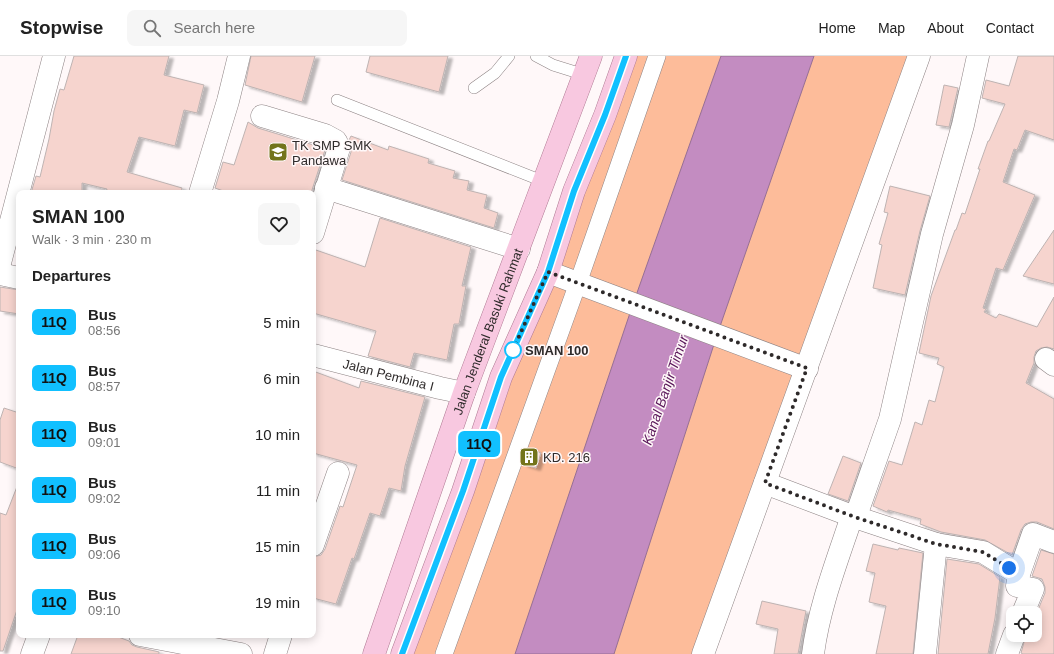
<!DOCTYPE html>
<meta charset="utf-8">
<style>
body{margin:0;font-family:Arial,sans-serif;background:#f6f6f6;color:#222;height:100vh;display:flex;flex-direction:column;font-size:15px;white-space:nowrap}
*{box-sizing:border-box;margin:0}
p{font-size:13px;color:#767676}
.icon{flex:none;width:22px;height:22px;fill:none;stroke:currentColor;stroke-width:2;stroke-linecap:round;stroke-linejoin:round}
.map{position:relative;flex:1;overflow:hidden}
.sheet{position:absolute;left:16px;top:134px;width:300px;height:448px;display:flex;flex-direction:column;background:#fff;border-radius:8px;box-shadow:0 2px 10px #0003}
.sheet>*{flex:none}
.badge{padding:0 8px;border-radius:6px;font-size:14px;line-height:26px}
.tools{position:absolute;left:1006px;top:550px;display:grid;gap:8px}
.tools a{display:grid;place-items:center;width:36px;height:36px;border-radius:8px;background:#fff;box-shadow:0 2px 10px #0003;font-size:20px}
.you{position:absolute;width:20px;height:20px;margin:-10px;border:3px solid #fff;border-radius:50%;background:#1a73e8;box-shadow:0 0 0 6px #1a73e833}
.map>.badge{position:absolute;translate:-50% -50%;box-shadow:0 0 0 2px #fff}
h2{padding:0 16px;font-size:15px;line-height:36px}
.round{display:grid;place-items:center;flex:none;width:42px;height:42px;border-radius:8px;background:#f6f6f6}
.headline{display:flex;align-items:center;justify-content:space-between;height:68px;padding:0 16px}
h1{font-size:19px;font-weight:800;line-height:30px}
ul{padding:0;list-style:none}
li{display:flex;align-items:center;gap:12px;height:56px;padding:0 16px}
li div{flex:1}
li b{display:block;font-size:15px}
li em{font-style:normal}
li .badge{min-width:44px;font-weight:700;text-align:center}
header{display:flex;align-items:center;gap:24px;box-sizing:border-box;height:56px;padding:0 20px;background:#fff;border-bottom:1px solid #e0e0e0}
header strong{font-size:19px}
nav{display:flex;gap:22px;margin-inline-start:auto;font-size:14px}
.search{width:280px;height:36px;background:#f6f6f6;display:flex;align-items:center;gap:10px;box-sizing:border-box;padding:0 14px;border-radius:8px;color:#767676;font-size:15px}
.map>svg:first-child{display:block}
.green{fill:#fdbc9a}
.water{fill:#c38cc1;stroke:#966f94}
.building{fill:#f6d4ce;stroke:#beb3b2;filter:url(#shadow)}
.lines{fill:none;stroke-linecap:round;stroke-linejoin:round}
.service-casing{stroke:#8d8384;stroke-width:12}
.pedestrian-casing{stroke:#8d8384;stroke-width:18}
.minor-casing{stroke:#8d8384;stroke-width:23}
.tertiary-casing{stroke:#8d8384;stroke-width:23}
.primary-casing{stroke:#af7993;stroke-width:23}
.service{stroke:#fff;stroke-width:11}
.pedestrian{stroke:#fff;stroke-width:17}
.minor{stroke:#fff;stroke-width:22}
.tertiary{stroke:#fff;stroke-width:22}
.primary{stroke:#f8c8e0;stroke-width:22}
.line-casing{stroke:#fff;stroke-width:9}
.line{stroke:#11c0ff;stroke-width:6}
.walk{stroke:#2e2a2a;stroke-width:4;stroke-dasharray:0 7.2}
.stop-dot{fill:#fff;stroke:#11c0ff;stroke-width:2}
.labels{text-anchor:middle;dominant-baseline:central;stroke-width:3;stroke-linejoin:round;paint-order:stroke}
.poi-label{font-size:13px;fill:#2e2a2a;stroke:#fff8f9;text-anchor:start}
.street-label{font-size:13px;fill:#2e2a2a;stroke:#fff8f9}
.stop-label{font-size:13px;font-weight:bold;fill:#2e2a2a;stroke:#fff8f9;text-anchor:start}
.water-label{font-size:14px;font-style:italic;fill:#591659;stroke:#fff8f9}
</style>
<header>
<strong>Stopwise</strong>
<div class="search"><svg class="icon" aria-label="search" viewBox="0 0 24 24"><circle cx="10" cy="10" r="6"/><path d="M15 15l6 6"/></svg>Search here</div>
<nav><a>Home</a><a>Map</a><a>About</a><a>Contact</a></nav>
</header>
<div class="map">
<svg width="1054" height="598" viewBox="0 0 1054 598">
<defs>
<filter id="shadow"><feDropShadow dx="4.5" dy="2.5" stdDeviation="1" flood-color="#0004"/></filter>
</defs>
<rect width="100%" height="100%" fill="#fff8f9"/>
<path class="green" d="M626 0H919L703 598H402Z"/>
<path class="water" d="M721 0H814L717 279 614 598H515L633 248Z"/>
<path class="building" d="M74 0H169L164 19 204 29 197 57 184 54 175 90 139 81 127 116 182 132 181 137H106L107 133 82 127V137H31L36 120 40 121 49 83 54 55 60 33 64 34Z
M251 0H315L302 46 245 29Z
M370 0H448L439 36 366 16Z
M1018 0H1054V84L1025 74 1017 94 1014 93 1003 126 1035 139 1003 214 996 212 983 252 986 253 984 256 996 262 999 258 1037 271 1054 241V293L1047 291 1041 292 1036 295 1034 301V307L1026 327 1054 343V473L1037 466H1031L1025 468 1021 474 1012 499 985 484 941 476 920 468 921 463 888 454 887 456 873 450 889 405 902 409 915 366 922 369 929 344 935 346 944 311 937 308 939 302 919 297 931 240 955 174H956L962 157 965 158 980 113H978L988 85H989L1005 48 982 42 986 24 1009 30Z
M944 29 958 32 949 71 936 69Z
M248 66 258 72 320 91 325 94 311 137H229L215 132 223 106 234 109Z
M351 80 388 94 389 90 429 103 428 107 455 115 453 122 469 125 467 134 487 139 484 152 498 157 494 172 342 124 351 96 349 84Z
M890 130 930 140 920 175 905 239 873 232 882 189 879 188 888 157 884 156Z
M380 162 471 191 462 230H466L459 268H454L447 304 414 297 410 311 368 300 376 275 313 257V193L365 211Z
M1054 174V228L1023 220Z
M0 231 19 234V258L0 255Z
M313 315 359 332 361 325 425 341 405 410 401 435 389 432 380 460 370 457 354 503 352 502 336 548 313 542V501L321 499 325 493 340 450 343 451 357 409 313 397Z
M4 352 19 357V413L0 406V364Z
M529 392 541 397 536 412 523 408Z
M843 400 861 407 848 445 828 438Z
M18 428 19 548 3 595H0V457L6 459Z
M873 488 898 494 899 492 923 497 913 598H876L886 550 869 546 875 517 866 515Z
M1041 494 1054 498V598H1023L1021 597 1026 579H1035V561L1045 537V531L1042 523 1032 520Z
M947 503 979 508 1000 521 995 562 988 598H938Z
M762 545 806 555 798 598H774L778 573 756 568Z
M78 579H113L129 585 132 589 137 591 155 595 159 596V598H71Z"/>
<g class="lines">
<defs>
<path id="service" d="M536 0 553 9 585 19
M474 32 495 17 509 0
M337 44 545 126"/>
<path id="pedestrian" d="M444 598 578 227 657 0"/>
<g id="minor">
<path d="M262 60 325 79 336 85 339 92 313 177"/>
<path d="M326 132 519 193"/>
<path d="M0 207 54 0"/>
<path d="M548 216 807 313"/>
<path d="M0 218 19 222"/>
<path id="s1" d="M313 299 440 332 464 337"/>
<path d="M1046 303 1054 309"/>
<path d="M765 427 852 460 936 488 925 598"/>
<path d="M856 460 890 363 932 178 963 69 978 0"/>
<path d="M936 488 983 496 1019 518 1033 478 1054 486"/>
<path d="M313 489 338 417"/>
<path d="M1019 518 1017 530 1033 533 1023 557"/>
<path d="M140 579 241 598"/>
<path d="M275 598 281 579"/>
<path d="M703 598 919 0"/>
<path d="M813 598C819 551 837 505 852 460"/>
<path d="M1007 598 1014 579"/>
</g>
<path id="tertiary" d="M200 137 228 45 239 0
M32 598 39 579"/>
<g id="primary">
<path id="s2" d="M374 598 464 337 591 0"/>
<path d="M402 598 463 435 501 321 548 216 574 135 605 59 626 0"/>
</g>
</defs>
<use href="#service" class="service-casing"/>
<use href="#pedestrian" class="pedestrian-casing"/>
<use href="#minor" class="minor-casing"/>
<use href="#tertiary" class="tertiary-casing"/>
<use href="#primary" class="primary-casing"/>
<use href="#service" class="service"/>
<use href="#pedestrian" class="pedestrian"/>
<use href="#minor" class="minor"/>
<use href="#tertiary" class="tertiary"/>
<use href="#primary" class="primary"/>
</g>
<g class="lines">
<defs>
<path id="line" d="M402 598 463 435 501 321 548 216 574 135 605 59 626 0"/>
</defs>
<use href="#line" class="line-casing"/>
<use href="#line" class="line"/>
<path class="walk" d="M513 294 548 216 807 312 765 427 852 460 936 488 983 496 1009 512"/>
</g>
<defs>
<symbol id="school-square" viewBox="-11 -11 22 22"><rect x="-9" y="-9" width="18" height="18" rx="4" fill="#73741b" stroke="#fff8f9"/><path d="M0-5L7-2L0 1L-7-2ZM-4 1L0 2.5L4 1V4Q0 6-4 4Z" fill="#fff"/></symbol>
<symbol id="building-square" viewBox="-11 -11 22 22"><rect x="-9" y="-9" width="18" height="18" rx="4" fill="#73741b" stroke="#fff8f9"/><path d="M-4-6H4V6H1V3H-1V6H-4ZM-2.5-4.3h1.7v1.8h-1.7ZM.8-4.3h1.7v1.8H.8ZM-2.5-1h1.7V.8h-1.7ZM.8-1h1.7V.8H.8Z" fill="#fff"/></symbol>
</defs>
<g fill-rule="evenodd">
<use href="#school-square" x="267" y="85" width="22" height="22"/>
<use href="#building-square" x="518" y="390" width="22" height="22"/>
</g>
<circle class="stop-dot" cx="513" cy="294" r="8"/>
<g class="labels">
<g class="poi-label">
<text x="292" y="89">TK SMP SMK<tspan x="292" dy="15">Pandawa</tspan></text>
<text x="543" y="401">KD. 216</text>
</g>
<g class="street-label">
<text stroke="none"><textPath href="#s2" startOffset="342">Jalan Jenderal Basuki Rahmat</textPath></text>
<text stroke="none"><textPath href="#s1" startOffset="78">Jalan Pembina I</textPath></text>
</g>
<g class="stop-label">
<text x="525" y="294">SMAN 100</text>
</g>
<g class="water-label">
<text transform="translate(665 334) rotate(-71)">Kanal Banjir Timur</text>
</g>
</g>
</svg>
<div class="tools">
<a><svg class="icon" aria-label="locate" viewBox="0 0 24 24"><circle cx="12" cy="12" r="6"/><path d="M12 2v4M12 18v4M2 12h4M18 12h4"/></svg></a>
</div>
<div class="you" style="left:1009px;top:512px"></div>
<b class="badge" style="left:479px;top:388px;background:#11c0ff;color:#111">11Q</b>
<section class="sheet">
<div class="headline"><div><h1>SMAN 100</h1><p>Walk · 3 min · 230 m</p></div><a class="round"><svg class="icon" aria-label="heart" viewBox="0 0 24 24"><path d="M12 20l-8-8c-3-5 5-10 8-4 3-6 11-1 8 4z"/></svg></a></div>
<h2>Departures</h2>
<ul>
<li><span class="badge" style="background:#11c0ff;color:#111">11Q</span><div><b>Bus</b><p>08:56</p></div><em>5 min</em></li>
<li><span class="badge" style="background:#11c0ff;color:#111">11Q</span><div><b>Bus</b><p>08:57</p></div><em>6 min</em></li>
<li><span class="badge" style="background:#11c0ff;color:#111">11Q</span><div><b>Bus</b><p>09:01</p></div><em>10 min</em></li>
<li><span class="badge" style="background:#11c0ff;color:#111">11Q</span><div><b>Bus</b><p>09:02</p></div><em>11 min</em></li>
<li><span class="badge" style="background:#11c0ff;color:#111">11Q</span><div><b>Bus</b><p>09:06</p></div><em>15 min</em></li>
<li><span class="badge" style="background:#11c0ff;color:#111">11Q</span><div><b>Bus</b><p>09:10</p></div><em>19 min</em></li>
</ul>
</section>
</div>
